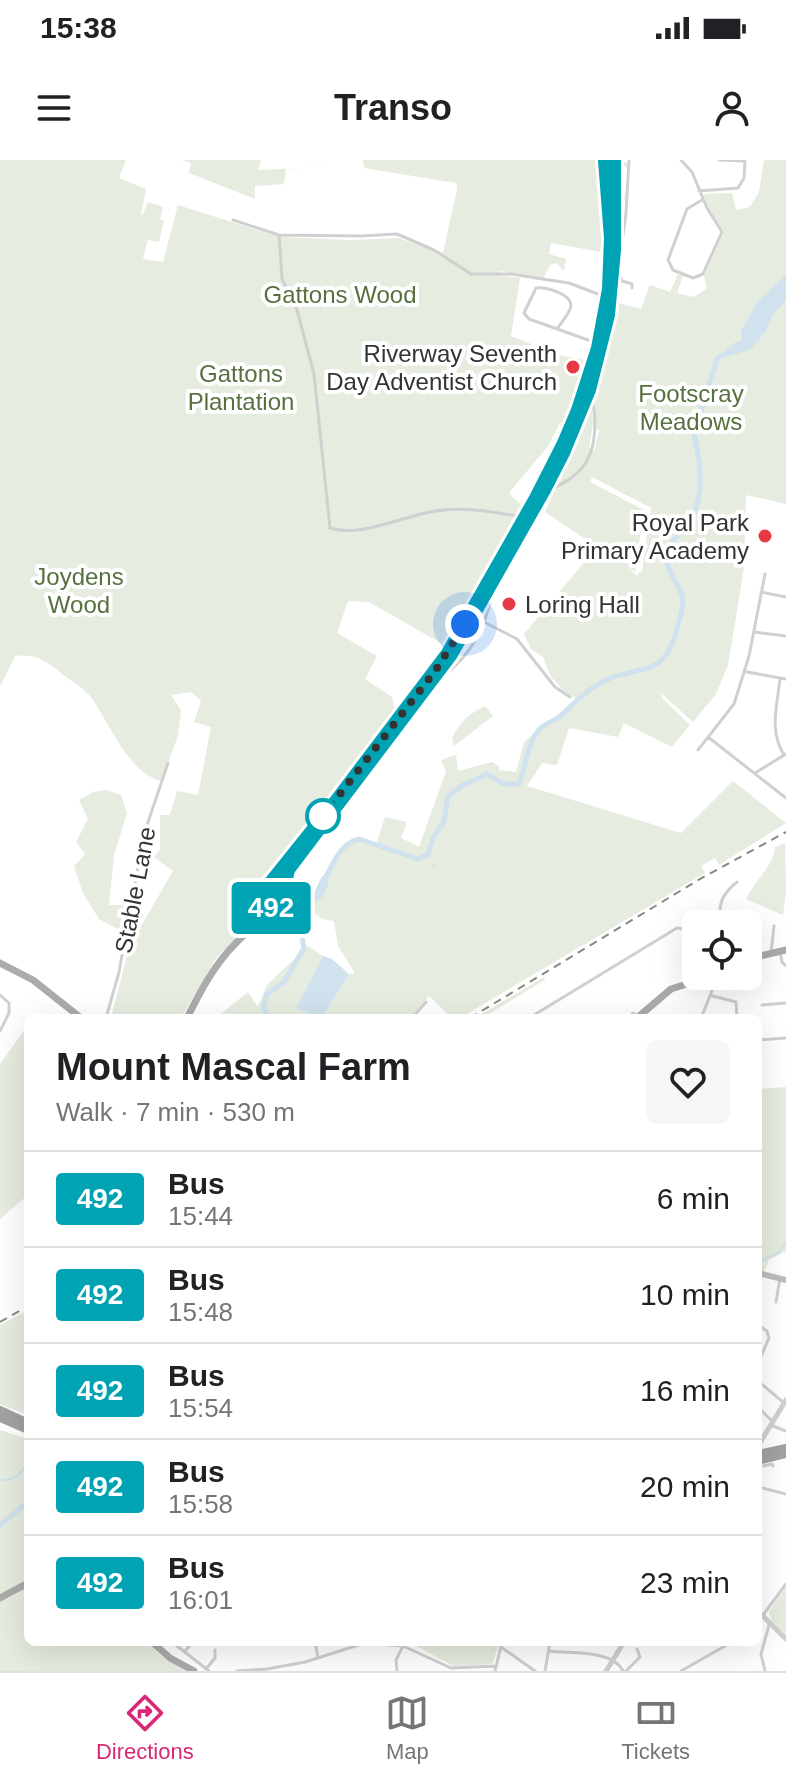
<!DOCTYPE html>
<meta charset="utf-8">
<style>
body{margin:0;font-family:Helvetica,sans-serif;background:#f6f6f6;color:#202124;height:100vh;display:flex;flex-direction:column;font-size:30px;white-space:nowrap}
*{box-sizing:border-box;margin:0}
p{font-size:26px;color:#757577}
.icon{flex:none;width:44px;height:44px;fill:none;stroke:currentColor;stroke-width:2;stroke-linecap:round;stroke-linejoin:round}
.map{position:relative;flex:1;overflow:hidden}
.panel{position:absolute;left:24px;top:854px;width:738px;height:632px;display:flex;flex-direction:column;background:#fff;border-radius:12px;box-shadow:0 8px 32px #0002}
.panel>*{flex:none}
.badge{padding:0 16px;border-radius:6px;font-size:28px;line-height:52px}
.tools{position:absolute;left:682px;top:750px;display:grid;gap:16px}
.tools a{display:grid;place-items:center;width:80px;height:80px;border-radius:12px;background:#fff;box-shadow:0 8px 32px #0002;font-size:40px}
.you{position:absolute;width:40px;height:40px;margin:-20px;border:6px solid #fff;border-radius:50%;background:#1a73e8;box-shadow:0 0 0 12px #1a73e833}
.map>.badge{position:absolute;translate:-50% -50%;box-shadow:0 0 0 4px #fff}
.round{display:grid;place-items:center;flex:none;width:84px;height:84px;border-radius:12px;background:#f6f6f6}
.head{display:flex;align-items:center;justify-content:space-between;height:136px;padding:0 32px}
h1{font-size:38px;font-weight:800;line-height:60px}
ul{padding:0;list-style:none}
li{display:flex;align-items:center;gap:24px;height:96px;padding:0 32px;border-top:2px solid #e0e0e0}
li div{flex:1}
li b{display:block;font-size:30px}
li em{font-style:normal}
li .badge{min-width:88px;font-weight:700;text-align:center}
.status{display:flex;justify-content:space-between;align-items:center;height:56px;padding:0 40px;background:#fff;direction:ltr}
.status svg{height:22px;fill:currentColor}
header{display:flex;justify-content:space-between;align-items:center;height:104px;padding:0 32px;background:#fff;font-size:36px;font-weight:800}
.dock{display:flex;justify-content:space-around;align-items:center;height:112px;border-top:2px solid #e0e0e0;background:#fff;font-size:22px;color:#757577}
.dock a{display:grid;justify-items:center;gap:4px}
.dock .current{color:#db2777}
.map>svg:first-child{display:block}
.green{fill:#e6ecdf;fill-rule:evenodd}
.water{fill:#cfe2ee}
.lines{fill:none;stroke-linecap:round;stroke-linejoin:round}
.stream{stroke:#cfe2ee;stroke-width:2}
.river{stroke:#cfe2ee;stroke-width:5}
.minor{stroke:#d0d0d0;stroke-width:3}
.tertiary{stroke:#d0d0d0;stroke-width:5}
.secondary{stroke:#bdbdbd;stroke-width:6}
.primary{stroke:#ababab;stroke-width:7}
.trunk{stroke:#a2a2a2;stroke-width:8}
.rail{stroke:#888;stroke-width:2;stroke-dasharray:8 6;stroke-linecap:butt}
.line-casing{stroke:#fff;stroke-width:18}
.line{stroke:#00a3b4;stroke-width:12}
.walk{stroke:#333;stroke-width:8;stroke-dasharray:0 14.4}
.poi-dot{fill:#e63946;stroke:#fff;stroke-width:3}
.stop-dot{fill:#fff;stroke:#00a3b4;stroke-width:4}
.labels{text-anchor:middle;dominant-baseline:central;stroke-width:8;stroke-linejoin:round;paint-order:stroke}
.park-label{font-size:24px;fill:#56703f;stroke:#fff}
.poi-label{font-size:24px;fill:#333;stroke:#fff;text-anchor:end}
.street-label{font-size:24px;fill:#333;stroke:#fff}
</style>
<div class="status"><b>15:38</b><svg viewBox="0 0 49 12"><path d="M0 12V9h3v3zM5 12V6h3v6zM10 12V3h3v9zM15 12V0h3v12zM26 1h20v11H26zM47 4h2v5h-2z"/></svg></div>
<header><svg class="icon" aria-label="menu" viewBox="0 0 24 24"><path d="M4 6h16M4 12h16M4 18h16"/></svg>Transo<svg class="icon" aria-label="person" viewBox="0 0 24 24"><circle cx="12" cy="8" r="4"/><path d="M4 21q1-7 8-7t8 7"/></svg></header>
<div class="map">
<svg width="786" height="1511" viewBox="0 0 786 1511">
<rect width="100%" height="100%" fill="#fff"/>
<path class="green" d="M0 0H126L119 18 146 29 141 54H143L148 42 163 47 160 59 164 60 159 82 148 80 143 99 163 102 178 45 279 77 350 80 398 78 443 93 457 29 456 23 364 8 363 0H597L600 51 607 93 551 83 549 94 566 99 564 111 556 103 550 105 543 119 500 111 498 115 520 118 511 176 562 196 588 200 567 265 560 263 548 286 509 333 526 350 446 486 369 442 348 441 337 473 377 496 365 519 392 537 396 557 273 715 262 723 267 745 255 761 216 798 181 858H122L112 853 134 769 143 763 173 711 154 697 160 690V655H170L177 631 198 635 211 567 194 562 201 541 191 532 171 535 181 550 178 576 161 621C127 612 110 563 90 536 82 527 70 520 61 513 44 500 37 494 15 496L0 527Z
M182 0H261L258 10 349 6 286 9 284 24 255 26V39L189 13 191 3Z
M764 0H786V344L746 335 744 408 728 505 716 534 693 562 660 532 663 539 690 565 672 587 624 563 618 577 569 568 557 605 542 603 527 626 681 673 733 621 786 663 719 705 715 698 701 706 705 713 460 858H452L429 836 410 858H322L349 814 355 813 338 786 334 761 322 759 308 748 343 686 359 679 376 685 385 657 407 662 401 678 419 687 446 611 441 600 456 595 458 611 492 602 499 606V610L516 612 524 582 575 540V543L581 541 565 532 551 517 543 497 531 489 524 474 597 387 545 352 576 281 591 240 593 264 589 288 593 291 595 288 599 270 596 269 593 233 608 185 615 142 641 149 650 125 670 132 678 114 683 116 677 133 694 137 707 128 704 117 724 71 710 51 703 34 732 33 736 50 750 47 759 32ZM592 317 651 348 642 411 636 415 625 406 635 412 644 350 590 322Z
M622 1 627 3V7H623L619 32 625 33 619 94 618 5Z
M485 546 493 556 454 586 452 578C460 562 468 554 485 546Z
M107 630 121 635 127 653 114 695 109 745H129L125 773 99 759 83 733 74 706 85 694 76 682 88 659 79 640 93 632Z
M785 683 786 732 783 755 746 739C754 721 774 706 775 687Z
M308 786 323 796 296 848 319 858H216L248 832 258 847 267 825Z
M544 817 545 820 482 858H475Z
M28 865V1035L0 1059V904Z
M786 927V1091L769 1100 764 1112 758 1110V929Z
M28 1150V1255L0 1244V1165Z
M0 1270 28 1279V1422L0 1436Z
M28 1427V1482H146L165 1499 185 1511H0V1441Z
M786 1427V1475L772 1461 769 1452Z
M409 1482H500L492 1504 453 1506Z"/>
<path class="water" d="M786 115V140L773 155 765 173 760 176 761 179 749 190 717 199 734 183 741 181 742 169 758 141Z
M328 713C330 728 323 742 309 744L322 716Z
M323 796 332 799 349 814 322 858H319L296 848Z"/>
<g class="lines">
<path class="stream" d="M433 707 434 706
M758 1103 779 1092 786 1082
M0 1320C15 1321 22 1313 28 1301"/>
<path class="river" d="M325 718C335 702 339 684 359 679L418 699 428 695 433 678 444 662 448 636 463 625 487 614 503 624H519C526 607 527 580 542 567 548 562 557 560 563 554 576 541 592 525 611 518 647 505 663 515 676 473 678 464 682 452 683 443 683 426 666 414 667 397 668 379 686 370 693 356 705 329 700 298 693 271 704 248 709 223 717 199L721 196
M269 858 264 849 266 835 284 822 304 788C300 774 305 754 312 741
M0 1365 28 1342"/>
<path class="minor" d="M629 0 626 53 618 112 622 121 632 124V128
M681 0 692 12 707 48 722 72 703 114 693 118 673 110 668 100 687 49 702 40
M719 0 745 1
M699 31 738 28 744 18 745 0
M233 60 279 75 361 76 397 74 434 90 471 114H511L536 118 569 123 603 136 595 163 589 200
M279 75 282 119 297 150 314 214 330 368C360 378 406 355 436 351 466 346 495 353 525 357
M557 169C561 163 571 152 571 145 570 133 545 127 536 128L524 153 529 159 591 181H592
M546 332C556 327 570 321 578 312 598 294 597 258 591 234
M761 432 786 437
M486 463 517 479 555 527 570 537
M754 472 786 476
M747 512 786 519
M780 519C777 546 769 571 784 595
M432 524C470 500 486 468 494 426
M708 577 786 638
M698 590 734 544 749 496 765 414
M755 613 786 594
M724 764C715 747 723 733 737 722
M729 764 741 758
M780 791 782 802 786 806
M771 793 774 766
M0 835 9 843V853L0 871
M713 836 736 842 737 858
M762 845 786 843
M106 858 119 812 144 674 168 603
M412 858 426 842
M529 858 677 768 683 769 696 794
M628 858 633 853 639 857
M701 858 712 831 708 819
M758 880 786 878
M776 1142 780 1118
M758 1165 767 1171 769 1178 758 1203
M758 1221 784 1243
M758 1247 772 1261
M773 1266 786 1271
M758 1307 772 1304 773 1306
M758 1327 786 1334
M763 1455 786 1424
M172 1482 209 1511
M315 1482 318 1498
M501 1487 535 1511
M185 1491 193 1482
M549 1491C571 1494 612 1489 623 1511
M206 1509 215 1498V1490
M237 1511 267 1509 305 1502 365 1483 403 1486 451 1508 496 1506
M397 1511 396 1500 403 1486
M495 1511 502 1482
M545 1511 550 1482
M626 1511 640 1497 637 1489
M681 1511 732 1482
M765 1511 761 1494 769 1465"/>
<path class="tertiary" d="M758 1286 786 1240
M758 1451 786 1479
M606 1511 624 1482"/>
<path class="secondary" d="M758 1113 786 1120"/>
<path class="primary" d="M604 0 610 98
M578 246 597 188 607 138
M272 747C274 738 266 731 270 722L331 646
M748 799 786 790
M0 803 33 820 81 858
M187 858C200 832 214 805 235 784 248 770 264 760 275 744 283 733 283 722 289 710L451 496 545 330 564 293 590 230 609 155 615 90V0
M637 858 671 829 712 816
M0 1438 28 1423
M152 1482 170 1498 194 1511"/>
<path class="trunk" d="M0 1250 28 1263
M0 1258 28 1270
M758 1294 786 1288
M758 1301 786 1294"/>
<path class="rail" d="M470 858 700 719 786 672
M0 1162 28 1146"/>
</g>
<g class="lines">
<defs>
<path id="line" d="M604 0 610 78 608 129 597 188 577 250 562 285 535 338 447 493 335 641 270 722C266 731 274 739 271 749L284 731 289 710 451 496 545 330 564 293 590 230 609 155 615 90V0"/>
</defs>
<use href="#line" class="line-casing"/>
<use href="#line" class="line"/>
<path class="walk" d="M323 656 435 511 465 464"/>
</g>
<g class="poi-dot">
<circle cx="573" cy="207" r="8"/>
<circle cx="765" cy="376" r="8"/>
<circle cx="509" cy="444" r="8"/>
</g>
<circle class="stop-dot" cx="323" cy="656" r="16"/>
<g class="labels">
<g class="park-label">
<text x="340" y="134">Gattons Wood</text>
<text x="241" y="213">Gattons<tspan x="241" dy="28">Plantation</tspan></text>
<text x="691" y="233">Footscray<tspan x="691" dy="28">Meadows</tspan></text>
<text x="79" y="416">Joydens<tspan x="79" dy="28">Wood</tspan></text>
</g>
<g class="poi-label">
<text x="557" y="193">Riverway Seventh<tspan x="557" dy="28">Day Adventist Church</tspan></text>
<text x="749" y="362">Royal Park<tspan x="749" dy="28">Primary Academy</tspan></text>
<text x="525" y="444" text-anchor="start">Loring Hall</text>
</g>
<g class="street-label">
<text transform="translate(135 730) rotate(-79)">Stable Lane</text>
</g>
</g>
</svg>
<div class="tools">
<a><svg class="icon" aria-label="locate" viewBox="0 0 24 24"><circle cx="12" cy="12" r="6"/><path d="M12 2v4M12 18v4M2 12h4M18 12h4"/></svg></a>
</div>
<div class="you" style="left:465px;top:464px"></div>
<b class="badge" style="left:271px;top:748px;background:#00a3b4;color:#fff">492</b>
<section class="panel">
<div class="head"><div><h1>Mount Mascal Farm</h1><p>Walk · 7 min · 530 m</p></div><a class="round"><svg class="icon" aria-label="heart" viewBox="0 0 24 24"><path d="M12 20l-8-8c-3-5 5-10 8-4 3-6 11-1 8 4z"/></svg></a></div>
<ul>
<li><span class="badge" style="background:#00a3b4;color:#fff">492</span><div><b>Bus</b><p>15:44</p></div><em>6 min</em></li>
<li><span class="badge" style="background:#00a3b4;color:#fff">492</span><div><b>Bus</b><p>15:48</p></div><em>10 min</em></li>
<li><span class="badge" style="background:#00a3b4;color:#fff">492</span><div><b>Bus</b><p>15:54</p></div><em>16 min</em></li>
<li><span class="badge" style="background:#00a3b4;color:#fff">492</span><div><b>Bus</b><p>15:58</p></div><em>20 min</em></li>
<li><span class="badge" style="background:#00a3b4;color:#fff">492</span><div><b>Bus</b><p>16:01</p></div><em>23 min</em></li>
</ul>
</section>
</div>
<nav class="dock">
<a class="current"><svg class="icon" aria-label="directions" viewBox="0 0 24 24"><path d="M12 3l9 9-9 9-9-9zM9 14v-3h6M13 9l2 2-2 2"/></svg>Directions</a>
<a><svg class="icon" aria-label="map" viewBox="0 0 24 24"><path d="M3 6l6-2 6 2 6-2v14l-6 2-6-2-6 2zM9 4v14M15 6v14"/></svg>Map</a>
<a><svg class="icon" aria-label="tickets" viewBox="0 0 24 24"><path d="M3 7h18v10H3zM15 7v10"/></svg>Tickets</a>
</nav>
